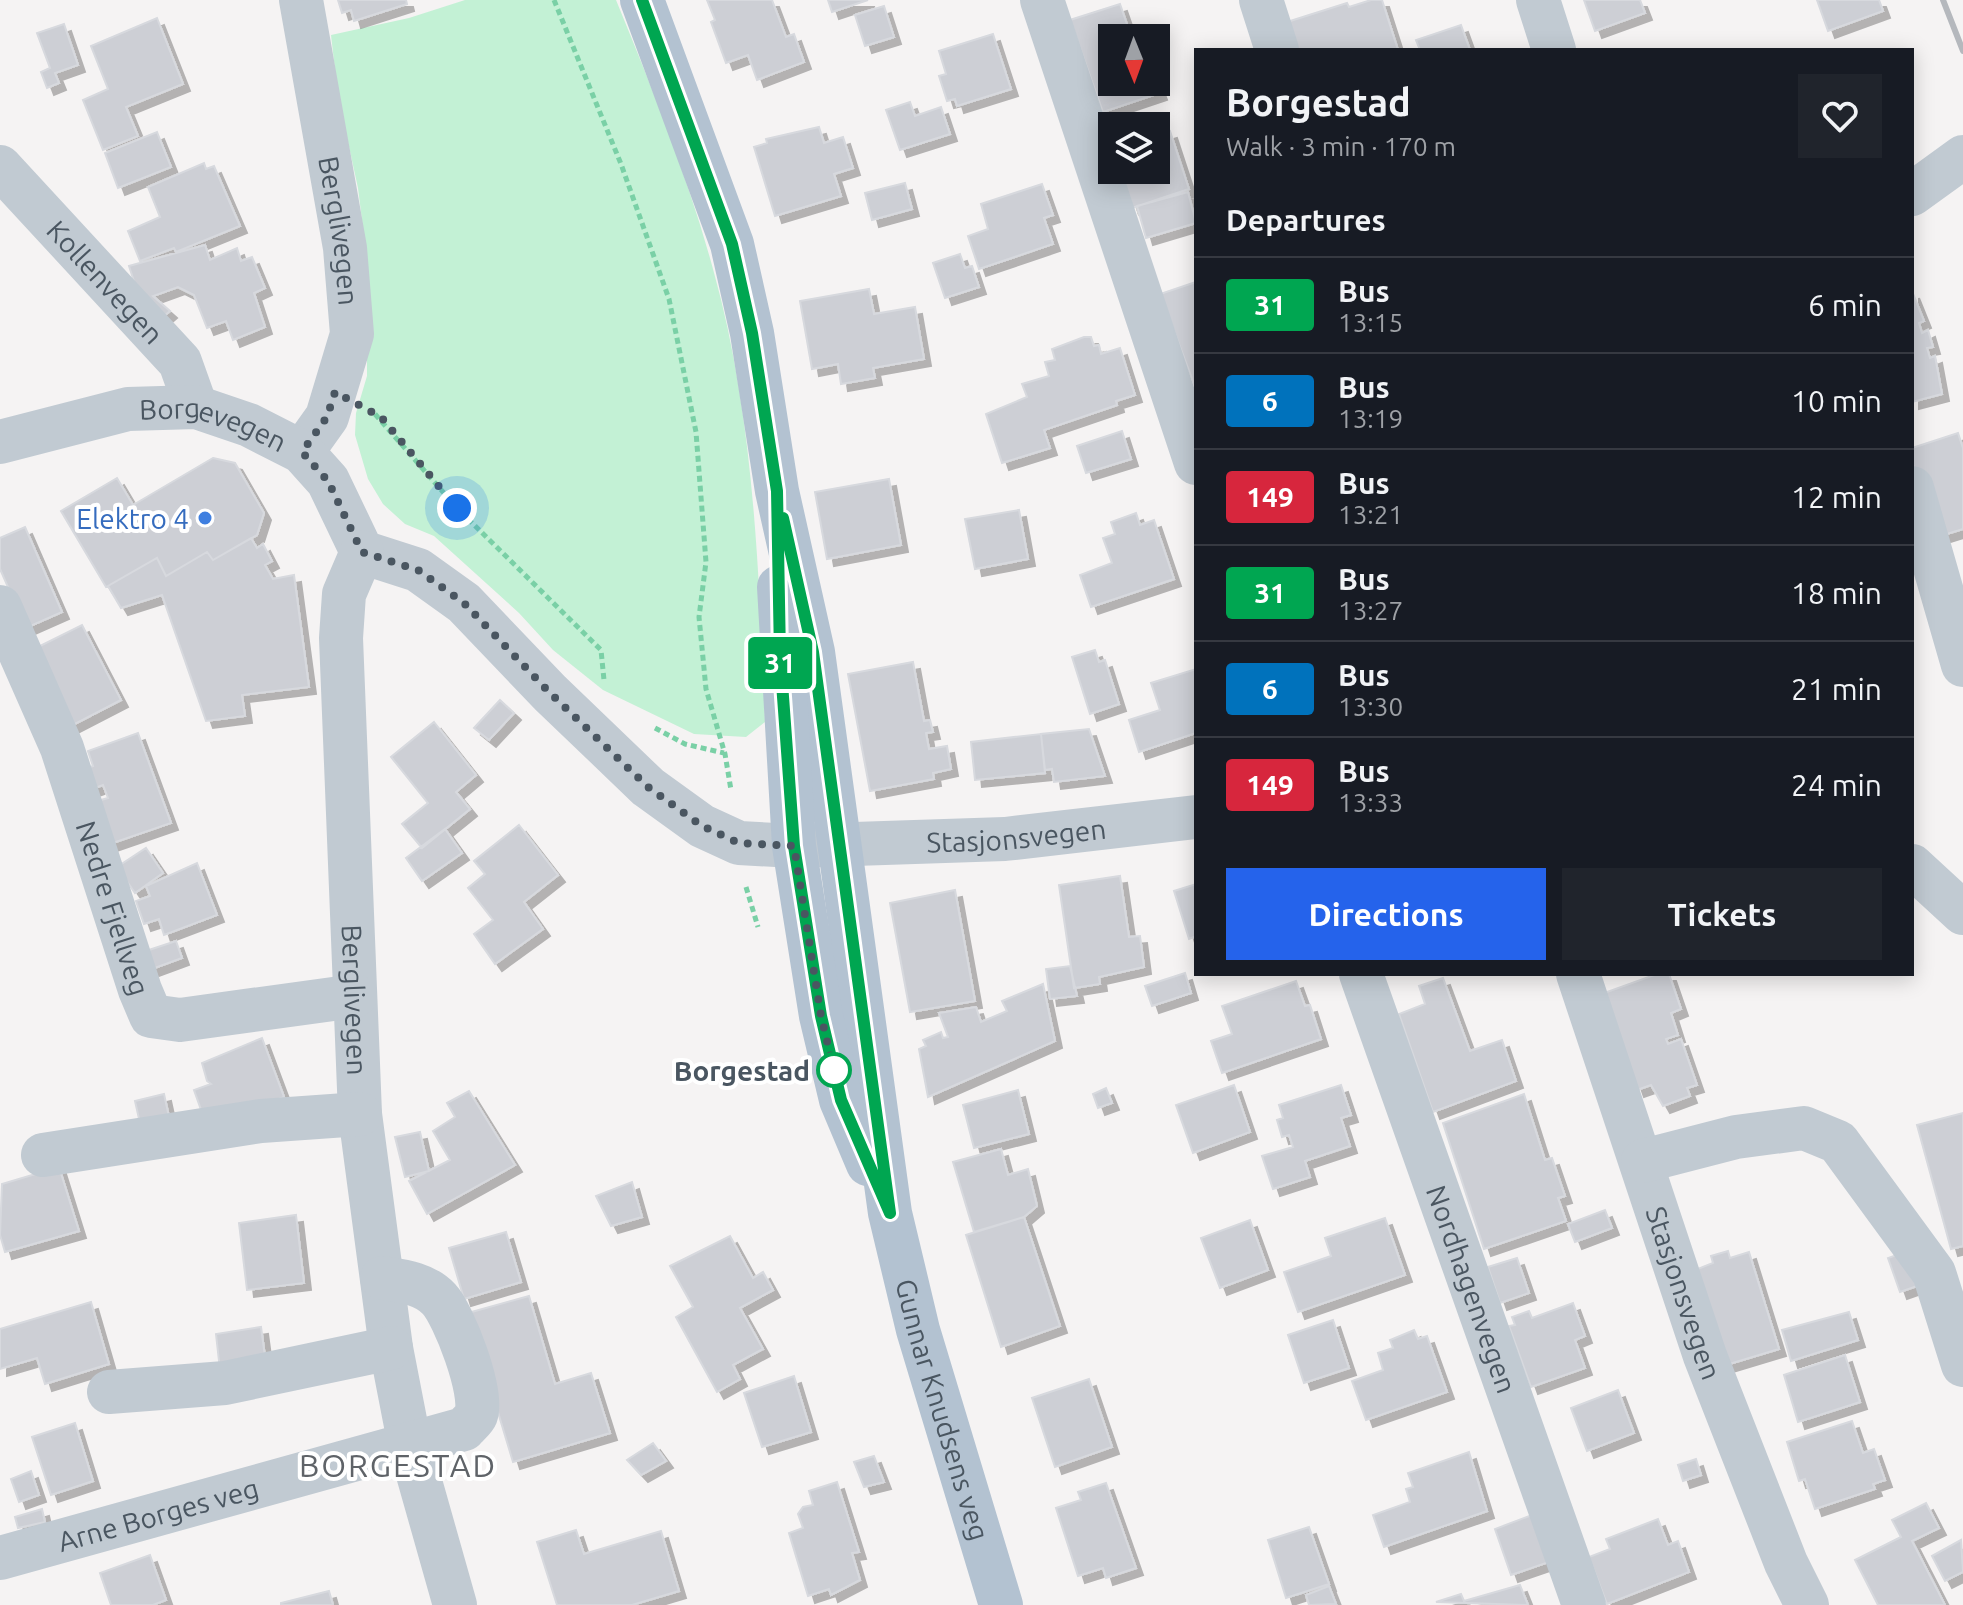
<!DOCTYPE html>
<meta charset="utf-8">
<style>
body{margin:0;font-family:Ubuntu,sans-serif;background:#20242c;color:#f1f3f6;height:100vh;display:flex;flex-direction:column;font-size:30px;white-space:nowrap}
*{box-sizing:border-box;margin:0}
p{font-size:26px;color:#9ea1a6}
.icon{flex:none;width:44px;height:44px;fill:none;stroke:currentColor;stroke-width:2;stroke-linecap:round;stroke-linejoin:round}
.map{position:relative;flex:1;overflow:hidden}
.sheet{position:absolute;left:1194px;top:48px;width:720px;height:928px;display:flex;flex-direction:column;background:#171b24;border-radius:0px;box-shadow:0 4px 20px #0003}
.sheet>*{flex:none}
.badge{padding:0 16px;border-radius:6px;font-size:28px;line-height:52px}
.needle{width:52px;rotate:179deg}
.tools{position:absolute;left:1098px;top:24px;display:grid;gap:16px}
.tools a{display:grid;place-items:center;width:72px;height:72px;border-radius:0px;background:#171b24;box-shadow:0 4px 20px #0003;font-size:40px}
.you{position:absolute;width:40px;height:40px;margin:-20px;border:6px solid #fff;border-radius:50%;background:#1a73e8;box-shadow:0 0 0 12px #1a73e833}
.map>.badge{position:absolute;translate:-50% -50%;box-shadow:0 0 0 4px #fff}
h2{padding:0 32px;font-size:30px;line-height:72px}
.round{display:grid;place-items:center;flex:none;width:84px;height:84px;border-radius:0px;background:#20242c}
.overview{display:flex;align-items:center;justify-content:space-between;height:136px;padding:0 32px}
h1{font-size:38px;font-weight:700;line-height:60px}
.cta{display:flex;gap:16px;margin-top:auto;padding:16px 32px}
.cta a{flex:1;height:92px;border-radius:0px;background:#2563eb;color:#fff;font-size:32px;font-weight:700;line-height:92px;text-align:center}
.cta a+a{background:#20242c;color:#f1f3f6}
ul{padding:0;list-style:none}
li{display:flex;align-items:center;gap:24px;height:96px;padding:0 32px;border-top:2px solid #363941}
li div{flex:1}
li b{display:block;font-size:30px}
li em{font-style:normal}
li .badge{min-width:88px;font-weight:700;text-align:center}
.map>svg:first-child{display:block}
.green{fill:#c3f1d5}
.building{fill:#cdcfd5;stroke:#d7d9de;stroke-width:2;filter:url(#shadow)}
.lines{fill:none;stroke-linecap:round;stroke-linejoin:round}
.path{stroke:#7ad0a6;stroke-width:5;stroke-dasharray:6 4;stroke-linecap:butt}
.minor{stroke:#c1cad2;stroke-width:44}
.major{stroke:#b3c2d1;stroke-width:44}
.rail{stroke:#b5b8bd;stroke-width:6}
.line-casing{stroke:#fff;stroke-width:18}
.line{stroke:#00a651;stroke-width:12}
.walk{stroke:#4a5661;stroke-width:8;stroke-dasharray:0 14.4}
.shop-dot{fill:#3f7fe0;stroke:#fff;stroke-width:3}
.stop-dot{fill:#fff;stroke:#00a651;stroke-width:4}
.labels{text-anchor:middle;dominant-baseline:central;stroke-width:8;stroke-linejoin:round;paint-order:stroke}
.street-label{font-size:28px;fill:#4a5661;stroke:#fff}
.shop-label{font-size:28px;fill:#366cbe;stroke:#fff;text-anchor:end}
.stop-label{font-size:28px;font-weight:bold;fill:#4a5661;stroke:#fff;text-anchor:end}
.quarter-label{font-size:32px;letter-spacing:2px;fill:#5f6368;stroke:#fff}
</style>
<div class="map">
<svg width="1963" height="1605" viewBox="0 0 1963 1605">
<defs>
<filter id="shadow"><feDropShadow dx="7" dy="7" stdDeviation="0" flood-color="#0004"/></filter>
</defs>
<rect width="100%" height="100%" fill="#f5f3f3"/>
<path class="green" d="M465 0H616C652 88 688 177 713 269 754 415 759 572 765 722L746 737 694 734 603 690 553 650 519 613 434 536 405 524 383 504 368 479 355 435 356 413 367 376V260L358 188 338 96 331 35 409 18Z"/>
<path class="building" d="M338 0H406L407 4 354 21 351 10 342 13Z
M707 0H772L786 37 794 34 804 62 757 80 748 55 726 63 711 22 715 20Z
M828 0H868L832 12Z
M1371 0H1382L1398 50H1293L1284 23 1347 3 1349 7Z
M1584 0H1640L1645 13 1595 31Z
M1817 0H1879L1883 11 1828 31Z
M1120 4 1129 30 1137 27 1141 38H1112V82H1156L1160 93 1103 112 1070 20Z
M884 6 894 37 865 46 855 15Z
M157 18 183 84 126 107 138 136 103 150 83 100 108 89 91 46Z
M64 24 78 65 55 73 59 83 47 88 41 72 50 68 37 33Z
M1461 25 1470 50H1420L1416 40Z
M993 34 1011 89 957 106 955 99 947 101 939 76 946 74 939 51Z
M910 102 915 116 941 107 950 134 900 150 886 110Z
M819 127 824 143 843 137 853 168 834 174 841 196 775 216 754 147 767 143 766 139Z
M1170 131 1189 189 1132 208 1120 170H1156V135Z
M157 132 171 167 118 188 105 153Z
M204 163 206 169 214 166 240 226 176 252 174 248 140 261 128 231 160 217 148 187Z
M905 183 912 209 872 220 865 193Z
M1042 184 1053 215 1044 218 1053 244 979 269 968 236 988 229 981 204Z
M1188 192 1196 223 1146 238 1137 206Z
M205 245 210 260 237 248 241 261 252 257 265 288 254 293 265 327 233 340 226 321 207 328 194 295 178 287 153 296 170 311 163 317 140 300 129 266Z
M960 254 965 268 972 266 979 287 945 298 933 263Z
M1196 282V389L1160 294Z
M869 289 874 314 915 307 924 359 873 368 875 378 841 384 838 364 812 369 800 301Z
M1912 291 1924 321 1919 323 1922 333 1928 330 1933 347 1927 348 1930 358 1935 356 1942 394 1912 402Z
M1084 337H1091L1094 346 1099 345 1101 354 1120 348 1135 395 1116 401 1117 405 1044 430 1050 448 1002 463 986 414 1027 397 1022 384 1049 376 1045 362 1055 360 1052 349Z
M1122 431 1131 459 1086 473 1077 446Z
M1958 433 1963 448V529L1934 538 1912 461V448Z
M213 458 235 463 264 513 257 535 213 560 207 552 166 576 157 558 106 587 61 511 117 478 133 505Z
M889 479 901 545 827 559 815 492Z
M1019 510 1028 559 975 569 965 519Z
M1136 513 1140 525 1154 520 1174 579 1091 607 1080 575 1112 563 1103 538 1115 534 1111 522Z
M25 527 62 612 26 628 0 569V538Z
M251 538 257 548 263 544 272 561 265 565 273 579 294 575 309 687 242 695 245 716 206 721 162 595 121 608 108 586 157 558 166 576 207 552 213 560Z
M82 625 121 700 71 726 32 650Z
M1095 650 1099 662 1105 660 1119 704 1090 714 1072 657Z
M913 662 924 721 930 720 933 732 926 733 929 749 947 746 951 769 933 773 934 779 870 791 848 674Z
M1196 669V733L1139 752 1129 720 1160 710 1151 683Z
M500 700 514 713 489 740 474 728Z
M434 722 476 775 456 792 470 809 422 848 402 824 428 803 391 757Z
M1089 729 1105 776 1054 782 1052 769 1045 770 1041 734Z
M138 733 171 823 107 845 94 802 108 798 103 785 92 789 84 769 93 766 88 751Z
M1041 734 1045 773 975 780 971 742Z
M519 825 558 875 524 902 543 929 495 964 474 934 493 920 468 888 485 874 474 861Z
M445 829 462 853 422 881 406 858Z
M146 848 163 873 135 893 117 867Z
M197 863 217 915 164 935 159 919 144 924 136 901 150 896 146 886Z
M1120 876 1129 937 1140 936 1144 967 1099 977 1100 984 1074 988 1059 885Z
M1196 884V936L1189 939 1174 891Z
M955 890 975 1001 910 1012 890 903Z
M176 941 182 958 152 969 146 951Z
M1070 966 1077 996 1050 999 1046 969Z
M1185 973 1191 993 1152 1006 1145 986Z
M1657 974H1669L1681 1009 1671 1013 1678 1035 1666 1039 1668 1044 1681 1039 1697 1085 1687 1088 1690 1096 1663 1106 1651 1085 1637 1090 1604 993Z
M1443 978 1470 1051 1502 1040 1516 1081 1433 1112 1399 1014 1425 1004 1419 986Z
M1296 981 1305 1006 1310 1005 1321 1039 1222 1073 1211 1041 1232 1034 1222 1006Z
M1043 984 1055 1041 928 1097 919 1049 926 1046 923 1040 941 1032 943 1038 948 1037 939 1013 976 1007 981 1022 1007 1011 1002 1001Z
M262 1038 284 1097 230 1117 205 1121 194 1090 211 1084 207 1081 202 1063Z
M1234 1085 1250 1132 1193 1153 1176 1105Z
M1341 1085 1351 1115 1341 1118 1350 1146 1305 1161 1310 1177 1273 1189 1262 1156 1293 1147 1289 1135 1282 1137 1277 1120 1283 1118 1279 1105Z
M1106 1088 1112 1103 1098 1108 1093 1094Z
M1018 1090 1029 1134 974 1148 963 1105Z
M469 1091 515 1165 427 1214 409 1181 450 1160 433 1131 455 1117 447 1103Z
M164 1094 171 1126 142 1132 135 1101Z
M1524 1094 1545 1160 1552 1158 1565 1196 1558 1198 1566 1221 1484 1249 1443 1123Z
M1963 1113V1246L1951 1249 1917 1125Z
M420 1132 429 1171 405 1177 395 1137Z
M1001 1149 1008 1175 1028 1169 1037 1206 1024 1217 974 1232 953 1162Z
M59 1167 79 1231 5 1252 0 1235 2 1184Z
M632 1182 642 1217 611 1226 596 1196Z
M1605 1210 1612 1228 1575 1242 1568 1224Z
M296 1215 304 1283 247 1290 239 1223Z
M1024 1217 1060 1326 1001 1347 966 1235Z
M1385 1218 1405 1275 1298 1312 1284 1272 1331 1256 1325 1238Z
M1250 1220 1268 1270 1220 1288 1201 1238Z
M506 1232 521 1282 464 1299 449 1248Z
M730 1236 753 1278 763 1272 773 1290 740 1308 763 1349 733 1365 740 1379 717 1392 676 1317 693 1307 670 1266Z
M1911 1250 1923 1284 1900 1292 1888 1258Z
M1728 1251 1730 1258 1749 1252 1779 1349 1726 1365 1695 1270 1713 1263 1711 1256Z
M1517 1258 1529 1293 1500 1303 1488 1267Z
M529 1296 555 1384 591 1373 610 1433 513 1462 468 1313Z
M91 1302 109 1364 45 1384 37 1358 0 1369V1329Z
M1573 1303 1585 1336 1575 1340 1585 1368 1531 1387 1509 1326 1515 1325 1512 1317 1529 1311 1532 1318Z
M1849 1312 1858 1340 1791 1361 1782 1330Z
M1333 1320 1349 1368 1304 1383 1288 1335Z
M261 1327 266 1364 220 1370 216 1334Z
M1414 1330 1418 1339 1427 1336 1447 1392 1366 1420 1352 1381 1383 1370 1378 1353 1393 1348 1390 1340Z
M1845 1355 1860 1402 1798 1422 1784 1375Z
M794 1376 811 1432 762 1447 744 1393Z
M1089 1379 1112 1447 1055 1467 1032 1398Z
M1618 1390 1634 1433 1587 1451 1571 1408Z
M1852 1421 1863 1453 1874 1449 1885 1480 1873 1484 1875 1489 1815 1509 1805 1479 1799 1481 1787 1442Z
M75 1423 93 1481 51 1495 32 1437Z
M653 1443 666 1461 641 1475 627 1460Z
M1469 1452 1487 1511 1384 1547 1373 1515 1410 1502 1406 1489 1413 1487 1408 1473Z
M874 1456 884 1482 864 1487 854 1462Z
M1696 1459 1701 1475 1683 1481 1678 1465Z
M31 1471 39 1495 19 1502 11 1479Z
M837 1482 859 1552 852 1553 860 1580 831 1595 829 1589 808 1596 789 1533 803 1528 798 1514 803 1507 813 1505 809 1491Z
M1106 1483 1136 1568 1106 1578 1103 1568 1078 1576 1056 1508 1081 1500 1078 1492Z
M1926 1503 1939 1528 1912 1541 1945 1605H1878L1855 1560 1901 1537 1892 1520Z
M42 1509 45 1522 18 1528 15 1517Z
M1532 1515 1549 1562 1511 1575 1495 1529Z
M1658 1519 1668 1545 1678 1541 1689 1572 1607 1604 1589 1557 1610 1549 1606 1539Z
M1309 1527 1329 1584 1286 1598 1268 1540Z
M576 1530 584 1554 661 1531 679 1591 632 1605H557L537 1542Z
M1961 1540 1963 1572 1945 1581 1932 1556Z
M150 1555 166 1600 153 1605H111L100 1573Z
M1520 1585 1528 1605 1436 1602 1461 1594 1464 1601Z
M1329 1586 1336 1604 1309 1605 1306 1595Z
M329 1591 333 1605H281V1603Z"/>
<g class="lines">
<path class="path" d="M554 0 621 164 669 299 696 432 706 562 699 617 706 689 725 754 731 790
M375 414 457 508 601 650 604 680
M655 728 685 744 724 753
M746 887 758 927"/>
<g class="minor">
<path id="s1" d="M301 0 345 248 352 334 327 417 302 452"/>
<path d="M1042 0 1196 463"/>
<path d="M1261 0 1277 50"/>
<path d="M1538 0 1554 50"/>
<path id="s2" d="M0 167 180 362 196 407"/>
<path d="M1912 194 1963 157"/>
<path id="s3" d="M0 442 128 409 196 407 249 425 302 452 328 481 362 552 418 570 464 603 550 693 648 787 702 826 739 843 794 846 1005 839 1196 817"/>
<path d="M1912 488 1963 665"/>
<path id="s4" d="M362 552 344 594 341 638 360 1114 391 1348 410 1446 455 1605"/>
<path id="s5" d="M0 607 62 748 140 990 151 1016 180 1020 355 996"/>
<path d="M1912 866 1963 913"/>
<path id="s6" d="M1361 974 1584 1605"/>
<path id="s7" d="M1578 974 1705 1356 1786 1563 1807 1605"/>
<path d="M43 1155 261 1121 360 1114"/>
<path d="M1643 1161 1736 1137 1804 1128 1838 1142 1934 1273 1963 1365"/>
<path d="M109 1392 225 1383 391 1348"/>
<path id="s8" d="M0 1558 464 1429C467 1425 474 1420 476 1415 484 1393 454 1315 439 1299 424 1283 402 1281 382 1278"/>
</g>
<g class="major">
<path id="s9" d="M642 0 732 244 752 333 777 491 813 652 890 1213 918 1330 1001 1605"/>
<path d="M779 587 794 846 821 1016 841 1100 868 1164"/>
</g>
<path class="rail" d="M1943 0 1963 51"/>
</g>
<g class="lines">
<defs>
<path id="line" d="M642 0 732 244 752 333 777 491 780 656 794 846 821 1016 841 1100 890 1213 813 652 783 518"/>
</defs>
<use href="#line" class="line-casing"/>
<use href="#line" class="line"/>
<path class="walk" d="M457 508 381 417 335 392 327 417 302 452 328 481 362 552 418 570 464 603 550 693 648 787 702 826 739 843 794 846 821 1016 834 1070"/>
</g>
<circle class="shop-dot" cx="205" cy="518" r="8"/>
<circle class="stop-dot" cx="834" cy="1070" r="16"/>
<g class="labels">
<g class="street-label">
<text stroke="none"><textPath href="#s1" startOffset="234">Berglivegen</textPath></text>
<text stroke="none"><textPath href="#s2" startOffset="156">Kollenvegen</textPath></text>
<text stroke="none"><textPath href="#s3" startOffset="220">Borgevegen</textPath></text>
<text stroke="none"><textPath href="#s3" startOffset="1194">Stasjonsvegen</textPath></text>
<text stroke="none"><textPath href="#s5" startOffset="322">Nedre Fjellveg</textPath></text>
<text stroke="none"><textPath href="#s4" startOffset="452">Berglivegen</textPath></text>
<text stroke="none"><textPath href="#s6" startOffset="334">Nordhagenvegen</textPath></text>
<text stroke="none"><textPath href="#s7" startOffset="336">Stasjonsvegen</textPath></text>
<text stroke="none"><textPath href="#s9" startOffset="1446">Gunnar Knudsens veg</textPath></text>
<text stroke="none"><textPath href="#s8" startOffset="164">Arne Borges veg</textPath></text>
</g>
<g class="shop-label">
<text x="189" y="518">Elektro 4</text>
</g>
<g class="stop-label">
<text x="810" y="1070">Borgestad</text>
</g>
<g class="quarter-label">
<text x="398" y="1465">BORGESTAD</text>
</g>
</g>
</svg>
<div class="tools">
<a><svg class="needle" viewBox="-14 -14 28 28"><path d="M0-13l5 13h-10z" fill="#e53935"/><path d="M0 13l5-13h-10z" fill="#9ea1a6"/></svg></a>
<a><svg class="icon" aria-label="layers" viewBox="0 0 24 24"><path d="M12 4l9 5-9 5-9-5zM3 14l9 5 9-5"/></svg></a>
</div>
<div class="you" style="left:457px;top:508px"></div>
<b class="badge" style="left:780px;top:663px;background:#00a651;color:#fff">31</b>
<section class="sheet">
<div class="overview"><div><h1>Borgestad</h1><p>Walk · 3 min · 170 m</p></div><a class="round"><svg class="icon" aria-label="heart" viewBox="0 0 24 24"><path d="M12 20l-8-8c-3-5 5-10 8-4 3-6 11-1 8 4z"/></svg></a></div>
<h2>Departures</h2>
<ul>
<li><span class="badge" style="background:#00a651;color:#fff">31</span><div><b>Bus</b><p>13:15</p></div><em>6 min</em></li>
<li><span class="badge" style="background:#0072bc;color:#fff">6</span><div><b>Bus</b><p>13:19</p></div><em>10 min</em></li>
<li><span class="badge" style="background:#d7263d;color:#fff">149</span><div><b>Bus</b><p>13:21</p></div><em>12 min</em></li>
<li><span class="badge" style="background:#00a651;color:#fff">31</span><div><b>Bus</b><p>13:27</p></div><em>18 min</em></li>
<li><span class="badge" style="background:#0072bc;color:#fff">6</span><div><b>Bus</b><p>13:30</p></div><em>21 min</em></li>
<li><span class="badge" style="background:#d7263d;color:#fff">149</span><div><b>Bus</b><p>13:33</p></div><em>24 min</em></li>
</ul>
<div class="cta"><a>Directions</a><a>Tickets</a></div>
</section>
</div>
